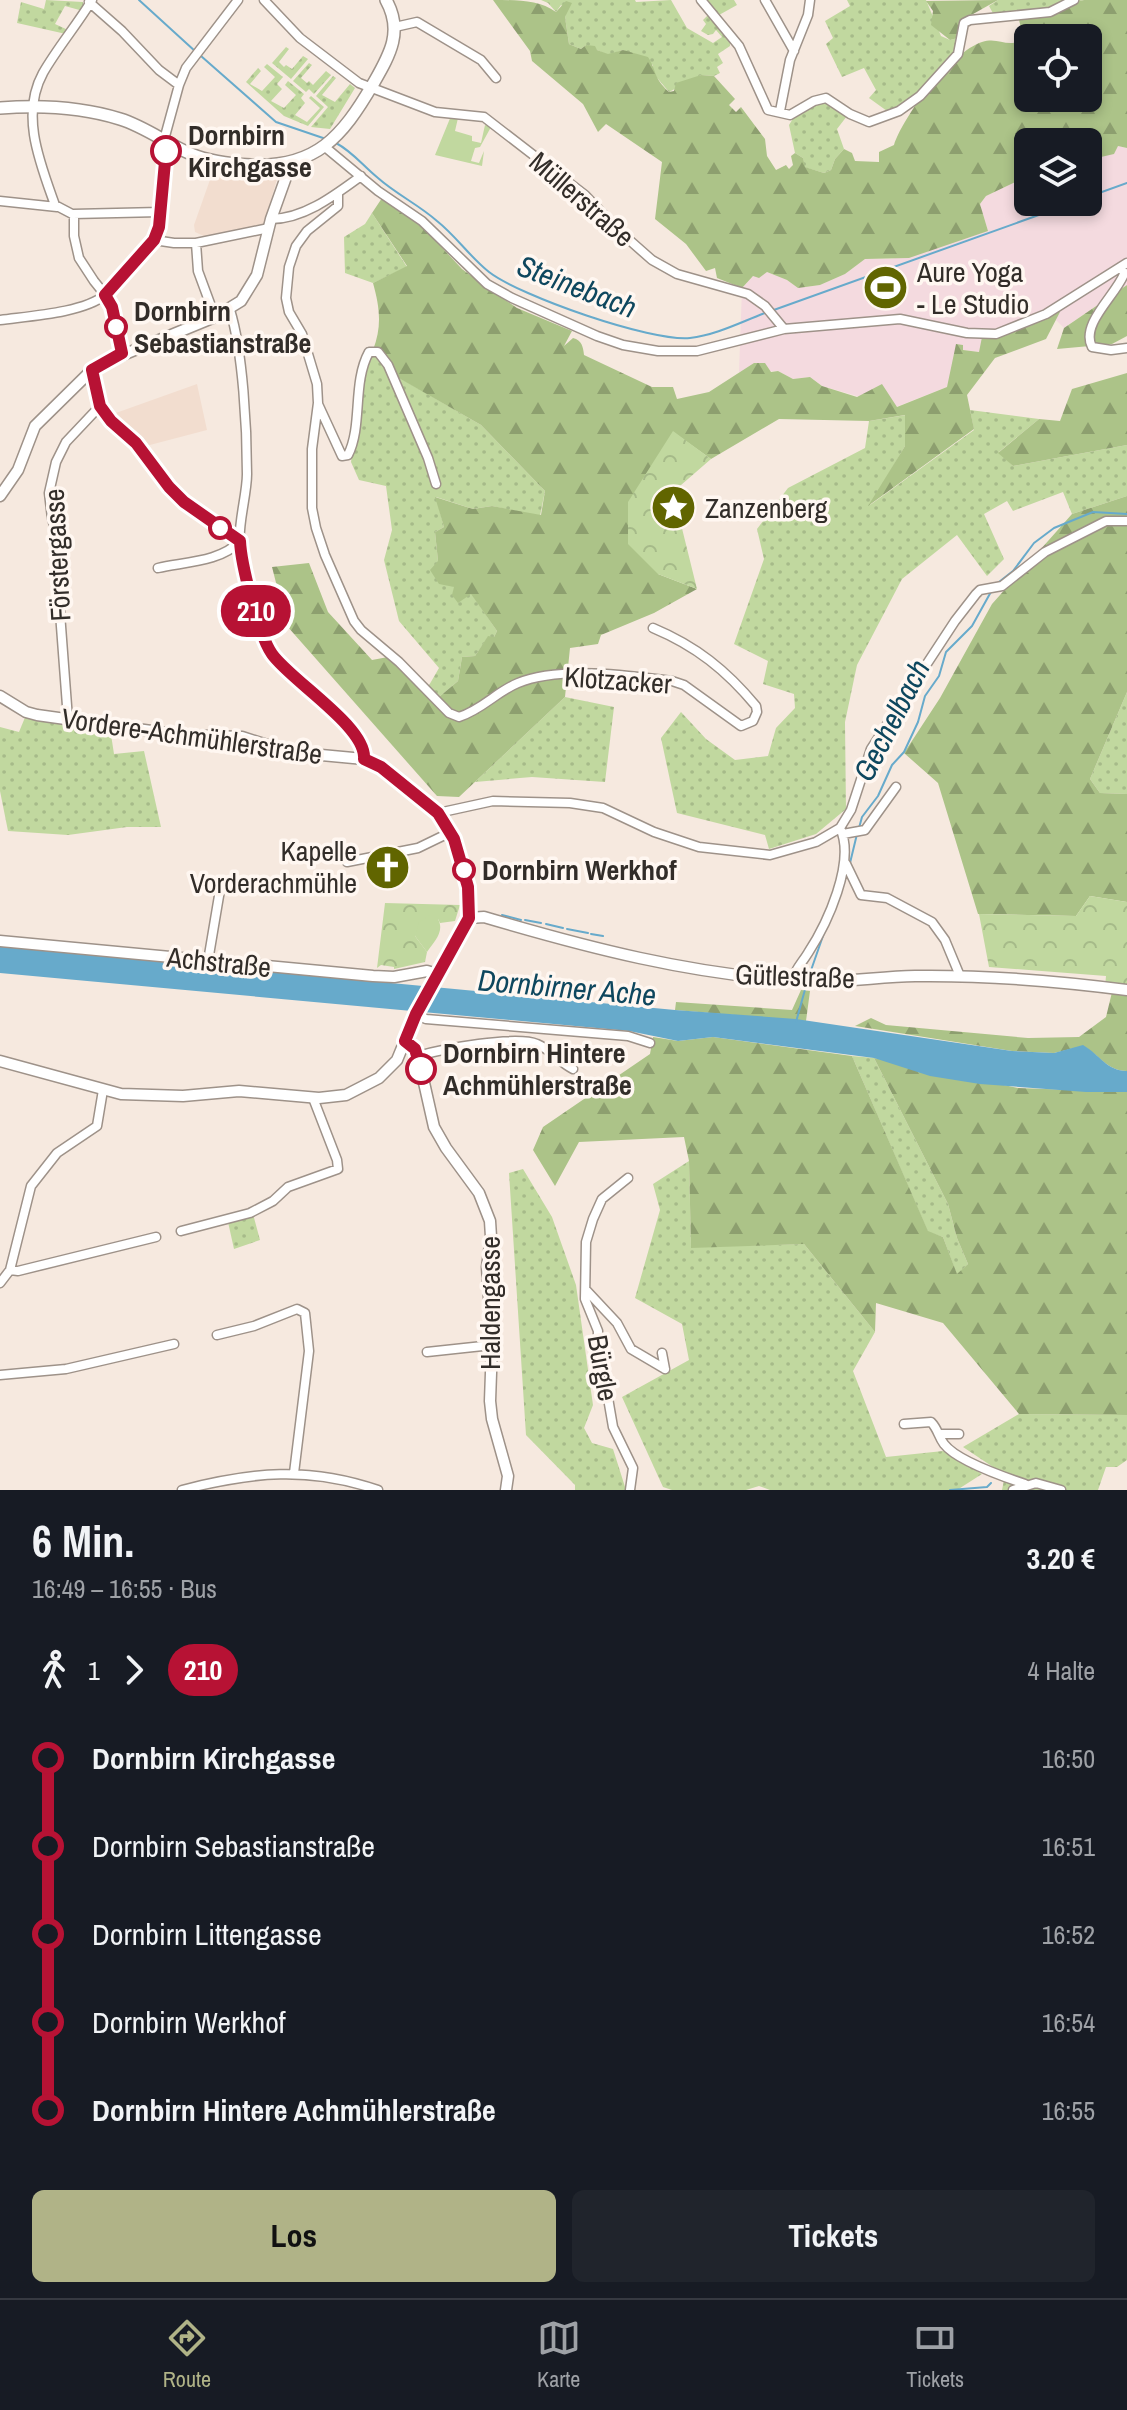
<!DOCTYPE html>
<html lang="de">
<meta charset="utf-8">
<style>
body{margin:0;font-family:"Archivo Narrow",sans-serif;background:#20242c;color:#f1f3f6;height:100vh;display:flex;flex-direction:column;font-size:30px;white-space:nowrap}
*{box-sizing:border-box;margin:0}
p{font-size:26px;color:#9ea1a6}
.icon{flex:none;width:44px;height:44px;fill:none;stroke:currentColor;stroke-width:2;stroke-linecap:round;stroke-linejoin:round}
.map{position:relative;height:1490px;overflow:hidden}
.sheet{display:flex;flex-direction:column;background:#171b24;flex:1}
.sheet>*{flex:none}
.badge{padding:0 16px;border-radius:26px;font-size:28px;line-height:52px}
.fabs{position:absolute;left:1014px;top:24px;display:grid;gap:16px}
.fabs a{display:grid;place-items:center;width:88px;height:88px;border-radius:12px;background:#171b24;box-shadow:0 4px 12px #0003;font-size:40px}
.map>.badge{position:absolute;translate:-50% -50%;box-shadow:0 0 0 4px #fff}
.legs{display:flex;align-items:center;gap:12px;height:88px;padding:0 32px;font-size:26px}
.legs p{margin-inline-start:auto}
.summary{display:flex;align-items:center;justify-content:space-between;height:136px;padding:0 32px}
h1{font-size:44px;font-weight:700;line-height:60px}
.primary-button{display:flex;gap:16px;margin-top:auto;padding:16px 32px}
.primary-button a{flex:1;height:92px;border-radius:12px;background:#b0b387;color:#111;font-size:32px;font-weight:700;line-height:92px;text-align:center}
.primary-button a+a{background:#20242c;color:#f1f3f6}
ul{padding:0 32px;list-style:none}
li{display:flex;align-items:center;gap:28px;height:88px;font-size:30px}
li i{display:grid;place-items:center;width:12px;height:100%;margin:0 10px;background:currentColor}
li i::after{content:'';width:20px;height:20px;margin:-10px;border:6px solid;border-radius:50%;background:#171b24}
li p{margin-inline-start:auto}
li:first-child i{background:linear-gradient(#0000 50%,currentColor 0)}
li:last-child i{background:linear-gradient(currentColor 50%,#0000 0)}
.dock{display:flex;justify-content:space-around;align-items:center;height:112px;border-top:2px solid #363941;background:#171b24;font-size:22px;color:#9ea1a6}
.dock a{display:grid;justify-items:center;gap:4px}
.dock .current{color:#b0b387}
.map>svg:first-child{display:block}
.industrial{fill:#f4dadf}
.education{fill:#f2ddcf}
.grass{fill:url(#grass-dots)}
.forest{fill:url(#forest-firs);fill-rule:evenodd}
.park{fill:url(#park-crowns)}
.garden{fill:#c1d89f}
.water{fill:#67aacb}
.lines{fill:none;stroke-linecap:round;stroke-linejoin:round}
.stream{stroke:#67aacb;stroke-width:2}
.minor-casing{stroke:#9e9289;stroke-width:11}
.tertiary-casing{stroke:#9e9289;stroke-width:13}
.secondary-casing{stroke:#9e9289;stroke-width:14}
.minor{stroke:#fff;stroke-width:8}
.tertiary{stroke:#fff;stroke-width:10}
.secondary{stroke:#fff;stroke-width:11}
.line-1-casing{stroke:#fff;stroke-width:18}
.line-1{stroke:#b71234;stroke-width:12}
.stop-1-dot{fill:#fff;stroke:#b71234;stroke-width:4}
.labels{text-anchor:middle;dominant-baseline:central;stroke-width:7;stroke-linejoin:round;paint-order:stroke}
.stop-label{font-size:28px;font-weight:bold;fill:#322d29;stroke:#fff7f1;text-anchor:start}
.street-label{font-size:28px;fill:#322d29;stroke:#fff7f1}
.poi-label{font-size:28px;fill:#322d29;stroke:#fff7f1;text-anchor:start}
.water-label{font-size:30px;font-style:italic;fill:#0e475e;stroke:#fff7f1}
</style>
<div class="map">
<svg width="1127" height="1490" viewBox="0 0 1127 1490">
<defs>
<pattern id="grass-dots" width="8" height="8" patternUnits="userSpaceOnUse" patternTransform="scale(2)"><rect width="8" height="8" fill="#c1d89f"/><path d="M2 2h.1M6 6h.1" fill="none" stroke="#a6ba89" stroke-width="1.8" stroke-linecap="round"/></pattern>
<pattern id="forest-firs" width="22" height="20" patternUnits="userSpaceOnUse" patternTransform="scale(2)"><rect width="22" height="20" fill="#acc388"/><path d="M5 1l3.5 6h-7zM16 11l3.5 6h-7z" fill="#8d9f6f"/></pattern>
<pattern id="park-crowns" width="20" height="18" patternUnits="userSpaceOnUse" patternTransform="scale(2)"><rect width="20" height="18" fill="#c1d89f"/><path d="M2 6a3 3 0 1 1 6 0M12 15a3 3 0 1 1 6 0" fill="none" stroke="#a6ba89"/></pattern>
</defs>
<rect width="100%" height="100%" fill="#f6e9df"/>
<path class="industrial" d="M1118 146 1127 148V285L1064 328 1056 320 1059 310 1030 326 989 339 980 352 963 350 947 387 896 407 822 386 810 377 793 379 778 371 739 372 742 288 753 276 767 272 787 280 798 288 820 285 845 274 865 259H892L988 231 980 204 986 196 1028 176V202H1088V160Z"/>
<path class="education" d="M219 169 279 172 264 224 206 237 195 232 194 225 212 174Z
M197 384 207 430 146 446 113 414Z"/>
<path class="grass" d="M46 0 83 2V11L65 6 55 24 68 30 66 34 17 23 21 2 44 9Z
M541 0H635L636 2 671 0 687 28 713 43 722 37 716 30 713 34 708 35 701 31 706 24 703 20 708 15 730 41V46L718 54 723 63 717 67 720 73 714 76 701 75 669 92 653 73V65L623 50 608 55 586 45 581 49 569 44 565 17 567 10 561 5 556 12 548 3Z
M707 0H734L737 5 719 15Z
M847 0H926L941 36 950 40 958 38 955 58 916 106 887 111 869 98 876 90 864 68 842 77 826 44 833 38 825 21 850 6Z
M998 0H1084L1064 5 1047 15 995 17 989 6Z
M286 47 289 49 279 62 284 67 286 65 292 69 303 56 308 59 291 79 272 63Z
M309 63 312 65 301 78 307 83 309 81 313 85 326 71 331 75 314 94 309 89 306 92 293 81Z
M267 64 283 77 277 84 282 89 271 101 284 108 296 95 285 85 288 81 304 94 301 98 305 103 295 115 307 122 320 108 309 98 311 96 324 107 308 126 284 116 246 82 258 68 261 71 250 84 262 91 275 77 264 67Z
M333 76 336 78 322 95 335 102 350 84 355 88 330 129 311 127 328 107 316 96Z
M816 104H832L847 116 837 129 844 149 835 159 831 170 824 173 804 167 803 158 795 153 789 125 794 117Z
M372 213 407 267 373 283 345 273 344 237 365 224Z
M373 350 398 377 481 425 545 491 540 516 492 506 473 509 436 497 444 527 435 532 438 561 454 587 458 602 471 593 497 631 494 637H488L475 656 462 657 458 681 439 697 428 687 439 668 399 621 384 560 392 530 386 486 359 480 351 462 365 375Z
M970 410 1039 419 999 452 1013 466 1127 445V496L1072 514 1063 492 1013 511 1007 501 984 514 1004 559 987 576 957 535 902 579 857 665 845 722 846 809 816 834 769 849 765 835 677 813 661 738 681 712 706 739 735 760 768 756 776 728 795 708 794 694 763 684 768 661 734 644 764 559 757 529 788 488 865 448 869 421 906 415 905 446 870 505 974 430Z
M1127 692V794L1100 793 1090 779Z
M565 697 614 707 605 782 532 777 475 782Z
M26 715 70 725 110 728 114 754 144 751 161 827H127L68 835 8 831 0 791V727L19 732Z
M852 1056 874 1058 948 1204 957 1238 968 1264 957 1275 943 1237 928 1232Z
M689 1161 691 1247 804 1244 875 1332 853 1371 886 1457 943 1451 982 1474 957 1490H770L759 1486 746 1490H672L663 1487 622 1397 689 1360 682 1324 635 1298 660 1210 653 1184Z
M523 1169 552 1217 576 1285 593 1405 584 1428 592 1443 613 1449 626 1490H575V1485L526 1435 509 1173Z
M253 1214 260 1240 234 1249 228 1222Z
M1019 1414 1127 1415V1460L1117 1467H1106L1098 1490H1002L1005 1475 963 1447Z"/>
<path class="forest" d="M493 0C517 0 539 0 556 12L566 1 572 3 565 17 569 44 581 49 586 45 595 46 597 50 608 54 623 50 648 57C658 73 652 76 669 92L674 91 676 83 701 75 714 76 735 99 729 105 736 112 741 107 765 139 767 156 776 170 786 165 789 169 793 165 791 156 795 153 803 158 805 167 824 173 831 170 835 159 844 149 852 153 855 161 879 162V152L894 145C904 115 951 52 982 42 997 37 1004 46 1018 42L1022 32 1018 16 1084 0H1127V148L1118 146 1114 154 1088 160V142H1028V176L986 196 980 204 988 231 909 258 865 259 845 274 820 285 798 288 787 280 767 272 759 278 753 276 742 288 717 278 715 268 706 271 686 244 655 219 662 162 606 124 598 132 583 104 532 61 530 51ZM1028 38H1088V98H1028Z
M998 0 966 18 958 38 950 40 931 25 933 11 926 1Z
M382 198 420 224 462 269 485 286 517 308 572 331 564 346 573 338C582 340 583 347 584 355L652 387H673L677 399 709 392 754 363H765L771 372 778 371 793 379 810 377 822 386 857 397 882 384 897 407 947 387 956 344 963 345V350L979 352 982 337 989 339 1030 326 1059 310 1060 312 1046 339 995 358 967 395 974 429 868 506 905 446V415L869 421 779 419 711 459 673 432 658 574 697 589 654 613 601 635 598 644 570 648 565 697 459 797 437 796 287 626 272 567 309 563 328 612 372 660 388 657 439 697 458 681 462 657 475 656 488 636 494 637 497 631 471 594 458 603 452 595 454 587 439 584 430 570 438 561 435 532 444 527 435 497 473 509 492 506 541 515 545 491 481 425 397 377 373 350C382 327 380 308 373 283L407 266 372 213Z
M1127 285V336L1112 344 1057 349 1064 328Z
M1127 373V445L1013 466 998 453 1039 419 1060 421 1072 389Z
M1127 496V692L1090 779 1100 793 1127 794V902L1090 896 1076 916 978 914 938 783 904 753 940 698 992 604 1072 514Z
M1113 988 1127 989V1071C1107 1071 1100 1055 1083 1046L1054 1053 1012 1051 855 1026 871 1018 886 1025 1028 1038 1079 1037 1106 1017Z
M801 990 810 991 806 1021 675 1010 676 1002 792 1010Z
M653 1037 678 1041 713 1037 852 1056 928 1231 943 1237 957 1274 968 1264 957 1238 948 1204 874 1058 1018 1088 1127 1092V1415L1019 1414 943 1323 876 1303 875 1332 804 1244 691 1248 689 1161 684 1137 579 1142 555 1186 533 1150 543 1127 650 1054Z"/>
<path class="park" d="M673 431 711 459 673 492 697 589 658 574 628 544V502Z
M1090 896 1127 902V989L1105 987 1106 976 989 967 979 914 1076 916Z
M385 903 460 905 455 921 440 923 438 919 415 936 427 952 425 962 394 969V967L381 965 377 968Z"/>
<path class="garden" d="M451 116 458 118 455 131 472 136V141L481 143 485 125 491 127 480 147 475 148 471 161 479 163 484 151 482 166 435 155Z
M432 914 438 919C445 932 434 942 427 952L415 936 419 922Z"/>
<path class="water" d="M0 946 675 1010 796 1019 1012 1051 1054 1053 1083 1045C1100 1055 1107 1071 1127 1071V1092H1086L980 1084 930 1076 874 1058 713 1037 678 1041 629 1031 0 973Z"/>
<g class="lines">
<path class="stream" d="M139 0 196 52
M201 56 276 122 326 139
M336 143C353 152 363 166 378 178 396 194 419 205 437 221 456 236 470 257 489 272 520 296 651 342 690 338 716 335 741 322 765 313
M1088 197 1127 183
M771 311 1075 202
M999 582 1013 571 1034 543 1054 528 1093 512 1127 514
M859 828 862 817 878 796 892 765 904 752 918 722 925 696 939 676 946 652 972 626 992 590
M850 863 857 834
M502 915 521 920
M525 920 541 923
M546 924 563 928
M567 929 588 933
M591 934 603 936
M809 976 824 933
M796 1022 806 986
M950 1490 987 1487 991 1483"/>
<defs>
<path id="minor" d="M92 0C77 25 58 47 43 73 20 115 40 163 55 205L74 215V236L79 258 94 281 110 301 122 353
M264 0 300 38 359 83 435 112 484 117 585 195 618 230 652 260 677 274 748 294 765 306 784 329
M701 0 739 46 768 110 790 115 814 101 826 98 850 114 869 122 899 111 920 96 958 54 964 23 970 20 1050 12 1074 0
M765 0 794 51
M89 2 122 31 159 70 179 85
M395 27 417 22 481 60 496 78
M780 111 790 60 808 15 810 0
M164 140 179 85 186 68 238 0
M325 147 378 191 422 221 487 284 512 298 597 336 623 345 658 351H697L784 329 900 319 967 333 996 334 1046 314 1127 263
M338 193V206L307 231 296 246 289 267 286 298 289 312 302 334 317 384 318 403 312 449V508L316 528 325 555 354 621 361 630 399 662 449 713 459 717C483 709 496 692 518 683 558 666 629 675 672 681L684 685 741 726 753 721 757 712 756 706C726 670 696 646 653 628
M0 201 57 207
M73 214 160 212
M271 219C304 219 335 195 361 176
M154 240 174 243H196L269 228
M196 243 198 271 215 317
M1122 267 1124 274C1116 295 1080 324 1092 347L1111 350 1127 348
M230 310C243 352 247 429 247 474 247 495 237 527 240 546 244 575 254 606 263 635 275 676 368 722 364 759
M0 320C29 316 83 313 105 295L154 240 159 227 165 165
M92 370 100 406 111 421 136 443 169 487 184 502 240 541
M318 404 342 456 348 455C363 425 352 383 369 352H378L388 365 428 458 436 484
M158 568C184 562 221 562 240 541
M68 719 60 613 62 555 52 518 49 493 56 462 66 442 100 406
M438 813 493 801 570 803 603 808 654 832 699 847 770 855 816 842 840 828 851 810 871 749 955 621 976 594 980 590 1002 586 1045 552 1106 521H1127
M843 834 865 830 896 787
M347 862 418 848 451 832
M846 864 861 895 887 898 932 922 945 940 960 976
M208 961 220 890
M792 981C795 969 802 963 808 953 827 924 856 862 840 828
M415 1014 426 1019 628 1036 650 1043
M418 1056C442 1049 516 1035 537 1044 550 1049 559 1062 573 1069
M628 1178 602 1199 593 1219 586 1242 585 1299 598 1331 597 1370 608 1398 613 1427 633 1468 630 1490
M181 1231 250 1213 273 1201 288 1187 338 1169 337 1160 313 1098
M10 1270 18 1271 156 1237
M0 1283 10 1270 31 1186 57 1153 97 1126 103 1090
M587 1291 617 1323 631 1349 665 1369
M217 1335 254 1326 297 1309 305 1313 309 1351 294 1473
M427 1352 492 1345
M662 1353 665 1369
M0 1375 66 1369 174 1344
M904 1424 931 1422C938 1429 938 1436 944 1444 957 1461 1004 1477 1025 1484
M940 1434H959
M182 1490C252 1472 308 1466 378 1490
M1013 1490 1036 1483 1061 1490"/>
<path id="tertiary" d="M0 496 18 470 35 426 96 366 215 317 241 301 257 275 271 219 291 163
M0 696 26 712 37 715 180 735 242 737 289 752 364 759 381 767 401 782 432 806 446 823 464 870 469 918 416 1014 397 1060 379 1078 346 1095 319 1098 239 1091 183 1096 121 1094 0 1061
M469 918 484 917C589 948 689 974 799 981 838 983 876 977 915 976 985 975 1057 981 1127 990
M0 941 373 976 394 977 427 971 437 974
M405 1041 413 1047 418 1056 434 1127 446 1148 479 1193 490 1221 491 1237 487 1267 492 1345 490 1401 492 1419 508 1476 506 1490"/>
<path id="secondary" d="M0 108C40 105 82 107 120 119 146 127 167 144 191 154 210 162 230 164 251 165 316 168 342 137 373 84 389 56 404 32 386 0"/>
</defs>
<use href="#minor" class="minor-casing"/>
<use href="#tertiary" class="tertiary-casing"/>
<use href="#secondary" class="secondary-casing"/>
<use href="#minor" class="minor"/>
<use href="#tertiary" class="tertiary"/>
<use href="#secondary" class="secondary"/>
</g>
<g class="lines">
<defs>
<path id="line-1" d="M166 151 159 227 154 240 105 295 112 307 122 353 92 370 100 406 111 421 136 443 169 487 184 502 240 541C241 564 259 636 272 654 290 680 367 727 364 759L381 767 438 813 454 839 468 887 469 918 416 1014 405 1041 415 1049 421 1069"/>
</defs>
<use href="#line-1" class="line-1-casing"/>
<use href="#line-1" class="line-1"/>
</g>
<defs>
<symbol id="stadium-disc" viewBox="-11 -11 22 22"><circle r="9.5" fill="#616500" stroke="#fff7f1"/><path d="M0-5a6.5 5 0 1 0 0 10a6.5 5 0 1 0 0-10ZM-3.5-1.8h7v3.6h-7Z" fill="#fff"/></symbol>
<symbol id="sight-disc" viewBox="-11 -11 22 22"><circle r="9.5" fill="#616500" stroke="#fff7f1"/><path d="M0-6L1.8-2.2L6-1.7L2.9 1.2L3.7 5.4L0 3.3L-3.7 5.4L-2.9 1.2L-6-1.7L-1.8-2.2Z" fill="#fff"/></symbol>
<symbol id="church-disc" viewBox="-11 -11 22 22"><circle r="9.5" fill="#616500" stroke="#fff7f1"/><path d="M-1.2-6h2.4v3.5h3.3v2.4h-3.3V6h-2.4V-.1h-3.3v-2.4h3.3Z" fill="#fff"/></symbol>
</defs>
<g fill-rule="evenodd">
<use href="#stadium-disc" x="860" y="262" width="51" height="51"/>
<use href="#sight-disc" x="648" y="482" width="51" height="51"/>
<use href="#church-disc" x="362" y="842" width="51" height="51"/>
</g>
<g class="stop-1-dot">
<circle cx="166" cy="151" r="14"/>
<circle cx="116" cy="327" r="10"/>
<circle cx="220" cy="528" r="10"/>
<circle cx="464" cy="870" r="10"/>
<circle cx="421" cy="1069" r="14"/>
</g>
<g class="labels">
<g class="stop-label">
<text x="188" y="135">Dornbirn<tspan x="188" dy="32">Kirchgasse</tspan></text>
<text x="134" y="311">Dornbirn<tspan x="134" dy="32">Sebastianstraße</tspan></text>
<text x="482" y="870">Dornbirn Werkhof</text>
<text x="443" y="1053">Dornbirn Hintere<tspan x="443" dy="32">Achmühlerstraße</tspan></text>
</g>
<g class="street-label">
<text transform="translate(582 199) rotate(41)">Müllerstraße</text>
<text transform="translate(57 555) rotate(-93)">Förstergasse</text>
<text transform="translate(618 680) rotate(4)">Klotzacker</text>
<text transform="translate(192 736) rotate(8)">Vordere-Achmühlerstraße</text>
<text transform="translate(219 962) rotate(6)">Achstraße</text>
<text transform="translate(795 976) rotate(2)">Gütlestraße</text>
<text transform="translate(490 1303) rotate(-90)">Haldengasse</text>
<text transform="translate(603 1368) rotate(80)">Bürgle</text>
</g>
<g class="poi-label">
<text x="917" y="272">Aure Yoga<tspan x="917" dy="32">- Le Studio</tspan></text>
<text x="705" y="508">Zanzenberg</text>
<text x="357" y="851" text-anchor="end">Kapelle<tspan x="357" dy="32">Vorderachmühle</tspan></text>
</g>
<g class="water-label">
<text transform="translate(577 286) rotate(21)">Steinebach</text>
<text transform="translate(891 720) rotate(-63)">Gechelbach</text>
<text transform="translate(567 987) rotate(5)">Dornbirner Ache</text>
</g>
</g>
</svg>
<div class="fabs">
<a><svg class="icon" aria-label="locate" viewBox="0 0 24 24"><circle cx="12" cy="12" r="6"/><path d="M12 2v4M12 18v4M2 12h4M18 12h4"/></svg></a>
<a><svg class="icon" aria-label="layers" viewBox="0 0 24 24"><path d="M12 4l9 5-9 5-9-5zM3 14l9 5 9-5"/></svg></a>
</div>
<b class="badge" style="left:256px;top:611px;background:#b71234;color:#fff">210</b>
</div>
<section class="sheet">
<div class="summary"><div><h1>6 Min.</h1><p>16:49 – 16:55 · Bus</p></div><b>3.20 €</b></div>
<div class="legs"><svg class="icon" aria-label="walk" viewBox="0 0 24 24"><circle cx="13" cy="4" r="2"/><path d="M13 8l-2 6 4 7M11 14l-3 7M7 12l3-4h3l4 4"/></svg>1<svg class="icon" aria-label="forward" viewBox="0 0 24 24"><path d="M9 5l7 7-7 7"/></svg><b class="badge" style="background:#b71234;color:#fff">210</b><p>4 Halte</p></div>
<ul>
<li><i style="color:#b71234"></i><b>Dornbirn Kirchgasse</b><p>16:50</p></li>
<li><i style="color:#b71234"></i><span>Dornbirn Sebastianstraße</span><p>16:51</p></li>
<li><i style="color:#b71234"></i><span>Dornbirn Littengasse</span><p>16:52</p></li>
<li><i style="color:#b71234"></i><span>Dornbirn Werkhof</span><p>16:54</p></li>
<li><i style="color:#b71234"></i><b>Dornbirn Hintere Achmühlerstraße</b><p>16:55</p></li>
</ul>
<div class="primary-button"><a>Los</a><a>Tickets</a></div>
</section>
<nav class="dock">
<a class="current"><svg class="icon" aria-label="directions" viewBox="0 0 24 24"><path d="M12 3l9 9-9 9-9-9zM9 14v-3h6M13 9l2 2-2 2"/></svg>Route</a>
<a><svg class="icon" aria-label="map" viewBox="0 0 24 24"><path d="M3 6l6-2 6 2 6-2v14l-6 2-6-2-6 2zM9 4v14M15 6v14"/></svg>Karte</a>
<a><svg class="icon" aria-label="tickets" viewBox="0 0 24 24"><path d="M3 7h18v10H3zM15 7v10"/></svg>Tickets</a>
</nav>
